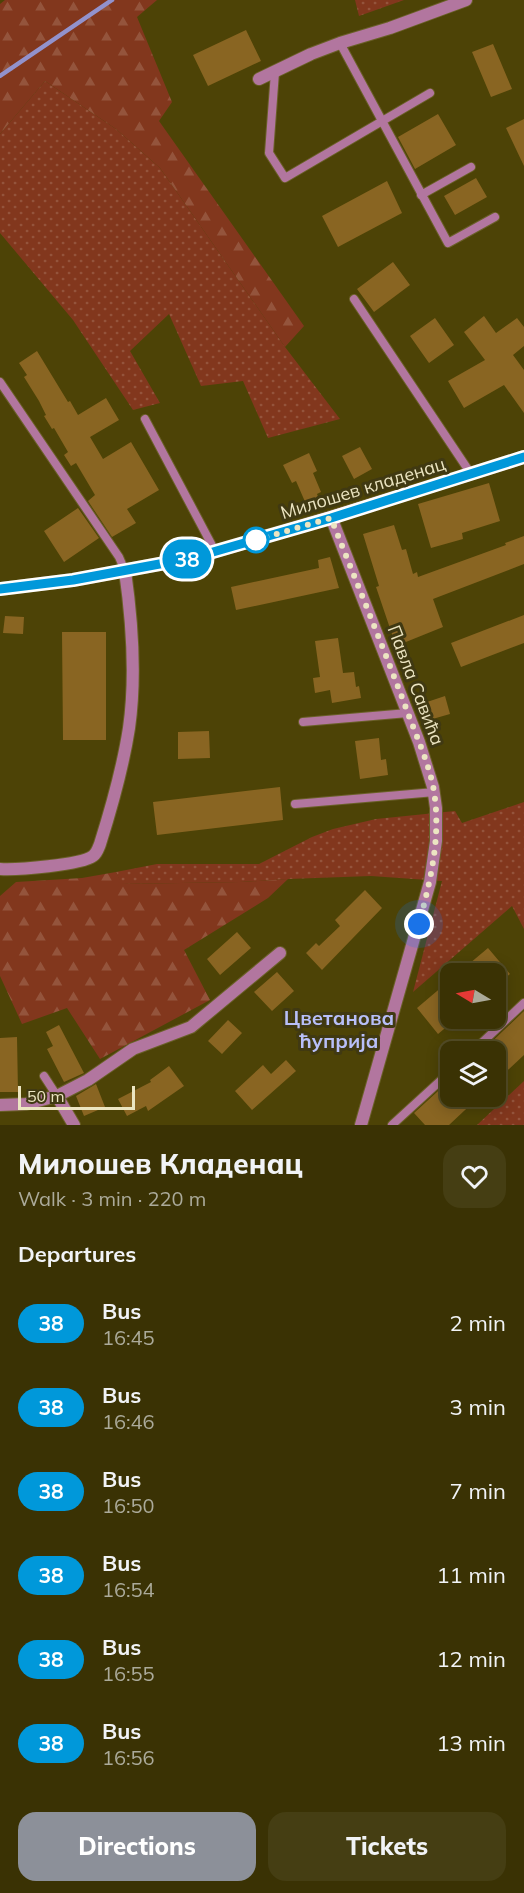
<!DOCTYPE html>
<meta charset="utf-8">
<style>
body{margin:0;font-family:Mulish,sans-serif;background:#453e13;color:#f1f3f6;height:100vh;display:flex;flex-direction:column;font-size:22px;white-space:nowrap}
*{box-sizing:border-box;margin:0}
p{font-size:20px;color:#abaa9a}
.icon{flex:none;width:33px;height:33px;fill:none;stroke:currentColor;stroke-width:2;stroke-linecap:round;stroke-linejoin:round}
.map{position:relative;height:1125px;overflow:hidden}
.drawer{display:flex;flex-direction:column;background:#3a3204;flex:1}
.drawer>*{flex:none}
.badge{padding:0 12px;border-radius:20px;font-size:21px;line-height:39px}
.needle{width:39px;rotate:280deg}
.fabs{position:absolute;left:440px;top:963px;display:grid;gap:12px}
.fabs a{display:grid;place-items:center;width:66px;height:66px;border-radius:12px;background:#3a3204;box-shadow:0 3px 15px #0003,0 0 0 2px #544d26;font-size:30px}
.scale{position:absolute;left:18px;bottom:15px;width:117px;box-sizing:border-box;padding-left:6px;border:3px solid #ece5c2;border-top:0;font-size:16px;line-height:21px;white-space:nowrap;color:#ece5c2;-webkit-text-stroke:4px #403912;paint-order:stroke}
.you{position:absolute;width:30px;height:30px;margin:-15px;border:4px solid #fff;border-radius:50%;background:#1a73e8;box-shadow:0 0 0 9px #1a73e833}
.map>.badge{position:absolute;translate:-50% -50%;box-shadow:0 0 0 3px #fff}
h2{padding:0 18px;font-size:22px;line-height:54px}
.round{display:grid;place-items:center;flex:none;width:63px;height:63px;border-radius:18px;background:#453e13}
.overview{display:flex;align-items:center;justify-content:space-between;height:102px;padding:0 18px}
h1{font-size:28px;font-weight:800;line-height:45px}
.action{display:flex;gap:12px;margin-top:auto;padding:12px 18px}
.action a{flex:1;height:69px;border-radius:18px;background:#8c9099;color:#fff;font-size:24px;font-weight:800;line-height:69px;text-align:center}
.action a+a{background:#453e13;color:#f1f3f6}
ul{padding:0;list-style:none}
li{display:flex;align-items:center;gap:18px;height:84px;padding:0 18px}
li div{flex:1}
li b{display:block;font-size:22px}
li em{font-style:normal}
li .badge{min-width:66px;font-weight:700;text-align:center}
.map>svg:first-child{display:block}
.grass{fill:url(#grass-dots)}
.forest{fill:url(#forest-firs)}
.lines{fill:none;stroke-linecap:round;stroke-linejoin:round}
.stream{stroke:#9292cc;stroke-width:4.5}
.building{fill:#896522}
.lane-casing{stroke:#6a6028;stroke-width:10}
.street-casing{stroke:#6a6028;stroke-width:14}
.secondary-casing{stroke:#6a6028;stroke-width:14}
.lane{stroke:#b2769f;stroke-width:8}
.street{stroke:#b2769f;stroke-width:12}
.secondary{stroke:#ef90d3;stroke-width:12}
.line-casing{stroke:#fff;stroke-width:14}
.line{stroke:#0098da;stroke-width:9}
.walk{stroke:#ece5c2;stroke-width:6;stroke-dasharray:0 10.8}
.stop-dot{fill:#fff;stroke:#0098da;stroke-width:3}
.labels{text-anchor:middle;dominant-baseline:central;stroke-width:6;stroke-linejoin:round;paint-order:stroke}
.street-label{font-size:18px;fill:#ece5c2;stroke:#403912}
.neighbourhood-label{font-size:20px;font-weight:bold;fill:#b8bff8;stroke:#403912}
</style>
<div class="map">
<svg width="524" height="1125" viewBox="0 0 524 1125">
<defs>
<pattern id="grass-dots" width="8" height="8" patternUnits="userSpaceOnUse" patternTransform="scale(1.5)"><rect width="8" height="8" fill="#82371d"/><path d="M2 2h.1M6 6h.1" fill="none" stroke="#94543c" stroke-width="1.8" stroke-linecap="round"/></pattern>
<pattern id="forest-firs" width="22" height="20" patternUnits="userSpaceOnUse" patternTransform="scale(1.5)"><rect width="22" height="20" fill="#82371d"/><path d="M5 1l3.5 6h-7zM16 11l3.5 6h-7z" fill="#94543c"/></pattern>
</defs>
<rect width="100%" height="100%" fill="#4d4306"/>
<path class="grass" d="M355 0H404L359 16Z
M45 81 116 129 160 168 285 347 340 419 268 438 243 381 201 386 169 314 130 351 160 403 133 410 73 320 0 233V134Z
M524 802V929L512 906 413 992 442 881 371 876 288 879 240 882 121 884 116 872 157 864H259L312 837 333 829 376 819 455 811 462 823Z
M524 1081V1125H477Z"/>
<path class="forest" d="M5 0H157L137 17 172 102 159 121 304 326 285 347 160 168 116 129 45 81 0 134V4Z
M116 872 122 884 240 882 288 879 268 898 184 950 210 1000 100 1059 67 1008 22 1024 0 976V896L16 882 82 878Z"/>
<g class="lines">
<path class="stream" d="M0 76 112 0"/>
</g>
<path class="building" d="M246 30 261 61 208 86 193 55Z
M493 44 512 89 491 97 472 52Z
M438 114 456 145 415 169 398 137Z
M524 119V166L506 128Z
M476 178 487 197 455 215 444 196Z
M387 181 402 213 338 247 322 216Z
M393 262 410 285 374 312 357 289Z
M484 316 496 333 517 318 524 327V346L513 355 524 370V413L504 385 464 408 448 381 485 360 464 332Z
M435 318 454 345 429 363 410 336Z
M37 351 68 402 70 401 78 415 106 398 119 420 90 437 103 459 131 442 159 490 127 509 136 523 112 537 88 501 95 495 76 463 71 466 64 455 68 452 54 428 52 429 44 416 46 415 39 401 24 377 27 375 19 363Z
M360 447 372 469 354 479 342 456Z
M309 453 317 471 313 473 321 492 317 494 319 499 306 504 296 481 292 483 283 465Z
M489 483 500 521 462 533 463 539 431 548 418 504Z
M78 508 99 538 64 562 44 531Z
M394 525 402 550 406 549 413 574 417 572 418 577 506 545 505 543 524 536V564L433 599 443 627 396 646 376 587 379 586 363 534Z
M330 557 339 588 236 610 231 587 319 568 318 560Z
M524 615V643L461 667 451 643Z
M5 616 24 617 23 634 3 633Z
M62 632H106V740H63Z
M338 638 343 673 354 672 356 687 359 686 361 698 332 703 330 690 315 693 313 678 320 677 315 641Z
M445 696 450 714 429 720 424 703Z
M209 731 210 758 178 759V732Z
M379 738 381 760 386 759 388 775 360 779 355 741Z
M280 787 283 820 157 835 153 802Z
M365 890 382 908 322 970 306 953 316 943 319 946 340 926 335 920Z
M237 932 251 948 220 975 207 959Z
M488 948 510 974 495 986V974H457Z
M277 972 294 991 272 1011 254 992Z
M450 980V1024L438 1034 417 1008Z
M524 1011V1055L495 1082V1052H481Z
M228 1020 242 1033 222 1054 208 1041Z
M59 1025 84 1073 64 1082 47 1049 53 1046 46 1032Z
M17 1037 18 1092H0V1038Z
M286 1060 296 1071 252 1110 235 1091 263 1065 271 1074Z
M169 1066 184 1086 148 1111 146 1106 127 1116 118 1099 151 1082 150 1080Z
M450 1080V1096H480L449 1125H425L414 1113Z
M96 1084 105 1107 84 1116 76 1096Z"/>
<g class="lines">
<defs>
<path id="lane" d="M340 43 448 243 495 217
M275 72 269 153 285 178 430 93
M421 195 471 167
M354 299 471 474
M0 382 119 557 125 571
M145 419 215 551
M303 722 408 713
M295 804 435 792
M472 1052 524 1003
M44 1076 57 1096
M392 1125 450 1072"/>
<path id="street" d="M259 79 311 54 340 43 390 28 466 0
M331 517 419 742 433 787 436 808V841L430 882 361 1125
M0 869C17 870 81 865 93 856 97 853 98 849 100 844 112 806 123 767 129 728 136 679 132 620 125 571
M57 1096 74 1125
M0 1105 26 1104 57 1096 88 1080 133 1049 191 1027 280 953"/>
<path id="secondary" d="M0 589 73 580 192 558 331 517 524 457"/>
</defs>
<use href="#lane" class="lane-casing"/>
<use href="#street" class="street-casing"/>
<use href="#secondary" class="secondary-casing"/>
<use href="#lane" class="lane"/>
<use href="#street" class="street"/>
<use href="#secondary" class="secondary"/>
</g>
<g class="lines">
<defs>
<path id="line" d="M0 589 73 580 192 558 331 518 524 457"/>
</defs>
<use href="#line" class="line-casing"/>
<use href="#line" class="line"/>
<path class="walk" d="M256 540 331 518C356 581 382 644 406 708 416 736 432 769 435 799 440 842 430 882 419 924"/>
</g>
<circle class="stop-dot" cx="256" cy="540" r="12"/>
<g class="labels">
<g class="street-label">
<text transform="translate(363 488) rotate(-17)">Милошев кладенац</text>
<text transform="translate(416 685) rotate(69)">Павла Савића</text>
</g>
<g class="neighbourhood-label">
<text x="339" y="1017">Цветанова<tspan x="339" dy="23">ћуприја</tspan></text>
</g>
</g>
</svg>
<div class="fabs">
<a><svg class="needle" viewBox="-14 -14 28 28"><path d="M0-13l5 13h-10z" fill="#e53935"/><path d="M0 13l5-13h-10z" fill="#abaa9a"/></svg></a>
<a><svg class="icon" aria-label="layers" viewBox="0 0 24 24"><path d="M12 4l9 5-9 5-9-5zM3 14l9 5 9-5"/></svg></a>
</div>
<div class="scale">50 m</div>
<div class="you" style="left:419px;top:924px"></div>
<b class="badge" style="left:187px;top:559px;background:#0098da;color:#fff">38</b>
</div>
<section class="drawer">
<div class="overview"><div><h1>Милошев Кладенац</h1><p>Walk · 3 min · 220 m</p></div><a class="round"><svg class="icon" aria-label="heart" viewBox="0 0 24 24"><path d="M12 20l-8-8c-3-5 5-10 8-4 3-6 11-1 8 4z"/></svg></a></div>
<h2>Departures</h2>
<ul>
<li><span class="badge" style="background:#0098da;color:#fff">38</span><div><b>Bus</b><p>16:45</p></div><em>2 min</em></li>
<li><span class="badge" style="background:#0098da;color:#fff">38</span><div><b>Bus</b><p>16:46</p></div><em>3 min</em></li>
<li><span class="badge" style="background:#0098da;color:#fff">38</span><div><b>Bus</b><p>16:50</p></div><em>7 min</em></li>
<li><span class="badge" style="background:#0098da;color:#fff">38</span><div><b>Bus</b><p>16:54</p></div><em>11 min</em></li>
<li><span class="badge" style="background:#0098da;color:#fff">38</span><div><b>Bus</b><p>16:55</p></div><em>12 min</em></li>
<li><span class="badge" style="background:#0098da;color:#fff">38</span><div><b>Bus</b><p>16:56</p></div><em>13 min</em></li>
</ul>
<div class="action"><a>Directions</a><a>Tickets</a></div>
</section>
